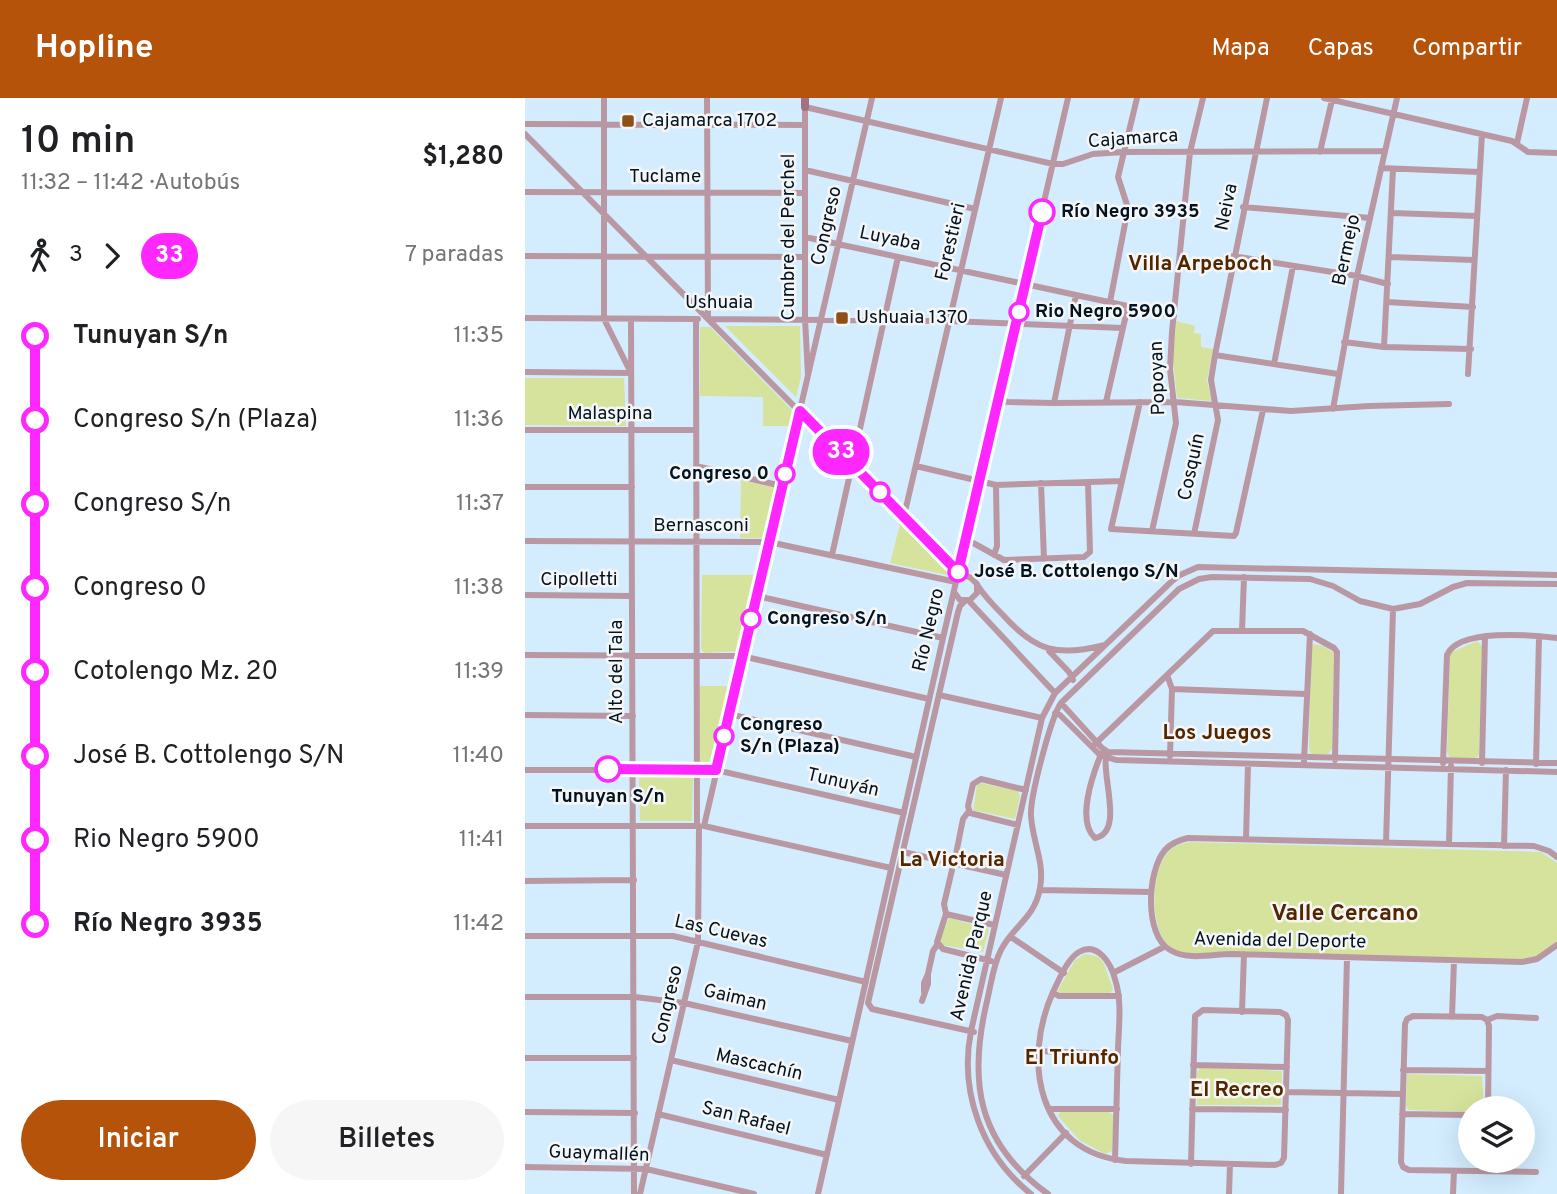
<!DOCTYPE html>
<html lang="es">
<meta charset="utf-8">
<style>
body{margin:0;font-family:Overpass,sans-serif;background:#f6f6f6;color:#202124;height:100vh;display:flex;flex-direction:column;font-size:26px;white-space:nowrap}
*{box-sizing:border-box;margin:0}
p{font-size:23px;color:#757577}
.icon{flex:none;width:38px;height:38px;fill:none;stroke:currentColor;stroke-width:2;stroke-linecap:round;stroke-linejoin:round}
.map{position:relative;flex:1;overflow:hidden}
.panel{display:flex;flex-direction:column;background:#fff;width:525px}
.panel>*{flex:none}
.badge{padding:0 14px;border-radius:23px;font-size:24px;line-height:46px}
.tools{position:absolute;left:933px;top:998px;display:grid;gap:14px}
.tools a{display:grid;place-items:center;width:77px;height:77px;border-radius:50%;background:#fff;box-shadow:0 7px 28px #0002;font-size:35px}
.map>.badge{position:absolute;translate:-50% -50%;box-shadow:0 0 0 4px #fff}
.legs{display:flex;align-items:center;gap:10px;height:77px;padding:0 21px;font-size:23px}
.legs p{margin-inline-start:auto}
.headline{display:flex;align-items:center;justify-content:space-between;height:119px;padding:0 21px}
h1{font-size:38px;font-weight:600;line-height:52px}
.action{display:flex;gap:14px;margin-top:auto;padding:14px 21px}
.action a{flex:1;height:80px;border-radius:42px;background:#b45309;color:#fff;font-size:28px;font-weight:600;line-height:80px;text-align:center}
.action a+a{background:#f6f6f6;color:#202124}
ul{padding:0 21px;list-style:none}
li{display:flex;align-items:center;gap:24px;height:84px;font-size:26px}
li i{display:grid;place-items:center;width:10px;height:100%;margin:0 9px;background:currentColor}
li i::after{content:'';width:18px;height:18px;margin:-9px;border:5px solid;border-radius:50%;background:#fff}
li p{margin-inline-start:auto}
li:first-child i{background:linear-gradient(#0000 50%,currentColor 0)}
li:last-child i{background:linear-gradient(currentColor 50%,#0000 0)}
header{display:flex;align-items:center;gap:42px;box-sizing:border-box;height:98px;padding:0 35px;background:#b45309;color:#fff}
header strong{font-size:33px}
nav{display:flex;gap:38px;margin-inline-start:auto;font-size:24px}
main{display:flex;flex:1;min-height:0}
.map>svg:first-child{display:block}
.green{fill:#d6e39d}
.lines{fill:none;stroke-linecap:round;stroke-linejoin:round}
.minor{stroke:#ba98a3;stroke-width:6}
.secondary{stroke:#a27182;stroke-width:8}
.line-1-casing{stroke:#fff;stroke-width:16}
.line-1{stroke:#fe27ff;stroke-width:10}
.poi-dot{fill:#8f4f18;stroke:#f6f6f6;stroke-width:2.5}
.stop-1-dot{fill:#fff;stroke:#fe27ff;stroke-width:3.5}
.labels{text-anchor:middle;dominant-baseline:central;stroke-width:5;stroke-linejoin:round;paint-order:stroke}
.poi-label{font-size:19px;fill:#001423;stroke:#f6f6f6;text-anchor:start}
.street-label{font-size:19px;fill:#001423;stroke:#f6f6f6}
.stop-label{font-size:19px;font-weight:bold;fill:#001423;stroke:#f6f6f6;text-anchor:start}
.neighbourhood-label{font-size:21px;font-weight:bold;fill:#522700;stroke:#f6f6f6}
.quarter-label{font-size:23px;font-weight:bold;fill:#522700;stroke:#f6f6f6}
</style>
<header>
<strong>Hopline</strong>
<nav><a>Mapa</a><a>Capas</a><a>Compartir</a></nav>
</header>
<main>
<section class="panel">
<div class="headline"><div><h1>10 min</h1><p>11:32 – 11:42 · Autobús</p></div><b>$1,280</b></div>
<div class="legs"><svg class="icon" aria-label="walk" viewBox="0 0 24 24"><circle cx="13" cy="4" r="2"/><path d="M13 8l-2 6 4 7M11 14l-3 7M7 12l3-4h3l4 4"/></svg>3<svg class="icon" aria-label="forward" viewBox="0 0 24 24"><path d="M9 5l7 7-7 7"/></svg><b class="badge" style="background:#fe27ff;color:#fff">33</b><p>7 paradas</p></div>
<ul>
<li><i style="color:#fe27ff"></i><b>Tunuyan S/n</b><p>11:35</p></li>
<li><i style="color:#fe27ff"></i><span>Congreso S/n (Plaza)</span><p>11:36</p></li>
<li><i style="color:#fe27ff"></i><span>Congreso S/n</span><p>11:37</p></li>
<li><i style="color:#fe27ff"></i><span>Congreso 0</span><p>11:38</p></li>
<li><i style="color:#fe27ff"></i><span>Cotolengo Mz. 20</span><p>11:39</p></li>
<li><i style="color:#fe27ff"></i><span>José B. Cottolengo S/N</span><p>11:40</p></li>
<li><i style="color:#fe27ff"></i><span>Rio Negro 5900</span><p>11:41</p></li>
<li><i style="color:#fe27ff"></i><b>Río Negro 3935</b><p>11:42</p></li>
</ul>
<div class="action"><a>Iniciar</a><a>Billetes</a></div>
</section>
<div class="map">
<svg width="1032" height="1096" viewBox="0 0 1032 1096">
<rect width="100%" height="100%" fill="#d3edfe"/>
<path class="green" d="M651 223 670 228 669 235 676 236V249L688 251 682 283 687 303 652 300 648 263Z
M200 228H275L276 279 271 299Z
M175 229H185L268 313 264 328H238V299L175 298Z
M0 280H99L101 328 0 327Z
M216 382 249 389 252 393 243 436 238 440H215Z
M376 422 425 472 427 478 365 465Z
M177 477H231L215 553 179 555 176 551Z
M952 543 957 548 954 657 950 661 925 660 922 654 925 555Z
M789 546 798 548 809 555 807 651 803 656H786L784 651 786 549Z
M174 588H208L190 668 178 670 174 666Z
M163 676 168 680 167 723H115L114 678Z
M455 685 493 693 495 698 490 721 448 712 452 687Z
M666 744 1016 754 1032 765V843L1019 855 1003 862 662 857C654 853 644 850 639 842 625 822 626 769 645 752 651 747 658 745 666 744Z
M424 820 464 831 458 854 418 847 415 842Z
M560 856 574 859 579 866 588 891 585 896 534 895 533 892 550 862Z
M676 969 757 973 756 1007H672V974Z
M882 976 957 978 959 1010H945V1014L884 1012 881 1008Z
M583 1013 589 1018 587 1053 580 1056 554 1042 533 1018 535 1014Z"/>
<g class="lines">
<path class="minor" d="M182 0 183 221
M799 0 987 43 1003 54 1032 55
M0 26 280 27
M0 36 433 474 446 480 452 486V495L445 502H435L429 494
M992 45 1002 0
M795 54 807 2
M856 70 954 74
M280 72 450 111
M0 94 280 95
M718 109 845 120
M867 115 952 118
M280 139 649 218
M0 158 280 159
M708 158 832 178 863 186
M865 159 949 162
M585 204 603 110 593 79 612 0
M862 204 948 209
M0 220 173 221
M106 221 109 1096
M183 221 424 223 598 230
M819 244 859 249 946 251
M859 249 868 71
M690 257 813 276
M749 266 768 168
M0 274 106 275 79 221V0
M943 276 957 36
M283 277 280 221V9L528 66H538L568 56 599 54 860 53
M474 302 483 304 529 305 650 304 766 313 844 308 924 306
M581 304 603 208
M615 304 586 431 709 438 711 435 738 312
M529 305 551 197
M808 311 832 178 872 0
M0 332H171
M171 368 257 388
M391 368 471 387 597 383
M516 385 519 461
M0 389H107
M379 418 476 0
M627 433 651 325 645 271 647 234 665 54 678 0
M669 436 693 322 686 282 690 257 742 0
M441 441 479 462 559 459 565 454 563 384
M0 443 244 444 431 484
M307 457 373 159
M469 457 472 448 471 387
M453 488C460 499 469 508 478 517 511 554 533 559 580 547
M0 497 107 498
M232 498 418 540
M440 503 435 508 433 514 343 905 347 911 449 934
M444 503 530 595
M717 533 719 479
M524 553 544 574 548 582
M0 557 217 558 404 601
M642 577 647 591 645 658
M647 591 782 596
M414 597 517 620
M536 605 577 650 583 654 1032 665
M530 615 535 617 575 657 591 662 1032 674
M204 616 391 659
M0 617 108 618
M570 646 688 533H778L809 550 812 554 810 662
M576 656C568 676 551 723 570 740 599 735 577 679 581 659
M779 663 785 536
M918 665 922 557C933 530 1007 537 1032 540
M957 665 960 538
M1011 666 1014 539
M0 672H191L379 715
M493 727 445 715 443 708 448 686 456 681 501 692
M0 728H172L171 221
M179 728 347 0
M179 728 366 770
M721 741 723 666
M861 745 868 511
M924 746 926 668
M979 748 981 672
M378 754 481 777
M431 756 438 721 444 713
M1032 759 1024 753 1009 748 663 740C654 742 646 745 640 752 622 773 619 837 645 852 664 863 687 856 708 856L997 864 1012 861 1032 847
M0 783 109 782
M515 792 626 794
M421 816 419 806 427 772
M0 838H148L341 884
M486 839 539 875
M466 863 418 851 412 844 421 816 469 827
M588 875 639 849
M403 876 408 853 412 847
M528 895 534 898H594
M0 899H110L159 905 327 943
M397 903 403 886V876L399 885V894
M717 914 719 856
M927 919 929 863
M1011 920 972 918 962 922 957 919 888 918 882 921 880 926 876 1064 878 1069 884 1072 1011 1074
M962 922 964 928 963 1010
M512 953 593 956
M0 960H109
M146 962 314 1002
M668 967 762 969
M878 972 963 973
M761 994 877 996
M524 1011H592
M667 1011 761 1012
M0 1014 110 1015
M133 1016 302 1057
M877 1016 945 1017
M590 1062C591 1025 592 988 593 950 594 927 597 903 590 881 586 866 573 843 554 854 542 861 534 882 528 894 497 963 512 1054 601 1063L750 1067 756 1065 759 1060 763 922 761 917 755 914 678 912 670 918 666 1066
M0 1069 121 1071 229 1096
M961 1073V1062
M499 1078 541 1035
M115 1096 173 844 174 728
M293 1096 418 540 543 0
M506 1096C457 1057 434 994 446 933L517 620 530 595 646 484 655 477 673 469 1032 477
M523 1096C452 1045 443 983 462 903 466 887 468 867 476 852 488 828 510 820 515 790 520 764 507 743 506 717 505 699 526 619 536 605L654 491 674 481 687 479 785 481 808 488 835 503 868 511 895 506 928 489 942 485 1032 486
M704 1096 705 1066
M816 1096 822 859
M928 1096 929 1073"/>
<path class="secondary" d="M280 9V0"/>
</g>
<g class="lines">
<defs>
<path id="line-1" d="M83 671 191 672 275 313 433 474 517 114"/>
</defs>
<use href="#line-1" class="line-1-casing"/>
<use href="#line-1" class="line-1"/>
</g>
<g class="poi-dot">
<rect x="96" y="16" width="14" height="14" rx="3.5"/>
<rect x="310" y="213" width="14" height="14" rx="3.5"/>
</g>
<g class="stop-1-dot">
<circle cx="517" cy="114" r="12"/>
<circle cx="494" cy="214" r="9"/>
<circle cx="260" cy="376" r="9"/>
<circle cx="355" cy="394" r="9"/>
<circle cx="433" cy="474" r="9"/>
<circle cx="226" cy="521" r="9"/>
<circle cx="199" cy="638" r="9"/>
<circle cx="83" cy="671" r="12"/>
</g>
<g class="labels">
<g class="poi-label">
<text x="117" y="23">Cajamarca 1702</text>
<text x="331" y="220">Ushuaia 1370</text>
</g>
<g class="street-label">
<text transform="translate(608 41) rotate(-4)">Cajamarca</text>
<text x="140" y="79">Tuclame</text>
<text transform="translate(702 109) rotate(-78)">Neiva</text>
<text transform="translate(302 128) rotate(-77)">Congreso</text>
<text transform="translate(264 139) rotate(-90)">Cumbre del Perchel</text>
<text transform="translate(365 141) rotate(12)">Luyaba</text>
<text transform="translate(426 144) rotate(-77)">Forestieri</text>
<text transform="translate(822 152) rotate(-78)">Bermejo</text>
<text x="194" y="205">Ushuaia</text>
<text transform="translate(633 280) rotate(-92)">Popoyan</text>
<text x="85" y="316">Malaspina</text>
<text transform="translate(667 369) rotate(-78)">Cosquín</text>
<text x="176" y="428">Bernasconi</text>
<text x="54" y="482">Cipolletti</text>
<text transform="translate(404 532) rotate(-77)">Río Negro</text>
<text transform="translate(92 574) rotate(-90)">Alto del Tala</text>
<text transform="translate(318 685) rotate(13)">Tunuyán</text>
<text transform="translate(196 834) rotate(13)">Las Cuevas</text>
<text transform="translate(755 843) rotate(1)">Avenida del Deporte</text>
<text transform="translate(447 858) rotate(-77)">Avenida Parque</text>
<text transform="translate(210 900) rotate(13)">Gaiman</text>
<text transform="translate(143 907) rotate(-77)">Congreso</text>
<text transform="translate(234 967) rotate(13)">Mascachín</text>
<text transform="translate(221 1021) rotate(14)">San Rafael</text>
<text transform="translate(74 1056) rotate(2)">Guaymallén</text>
</g>
<g class="stop-label">
<text x="536" y="114">Río Negro 3935</text>
<text x="510" y="214">Rio Negro 5900</text>
<text x="244" y="376" text-anchor="end">Congreso 0</text>
<text x="449" y="474">José B. Cottolengo S/N</text>
<text x="242" y="521">Congreso S/n</text>
<text x="215" y="627">Congreso<tspan x="215" dy="22">S/n (Plaza)</tspan></text>
<text x="83" y="699" text-anchor="middle">Tunuyan S/n</text>
</g>
<g class="neighbourhood-label">
<text x="675" y="166">Villa Arpeboch</text>
<text x="692" y="635">Los Juegos</text>
<text x="427" y="762">La Victoria</text>
<text x="547" y="960">El Triunfo</text>
<text x="712" y="992">El Recreo</text>
</g>
<g class="quarter-label">
<text x="820" y="816">Valle Cercano</text>
</g>
</g>
</svg>
<div class="tools">
<a><svg class="icon" aria-label="layers" viewBox="0 0 24 24"><path d="M12 4l9 5-9 5-9-5zM3 14l9 5 9-5"/></svg></a>
</div>
<b class="badge" style="left:316px;top:354px;background:#fe27ff;color:#fff">33</b>
</div>
</main>
